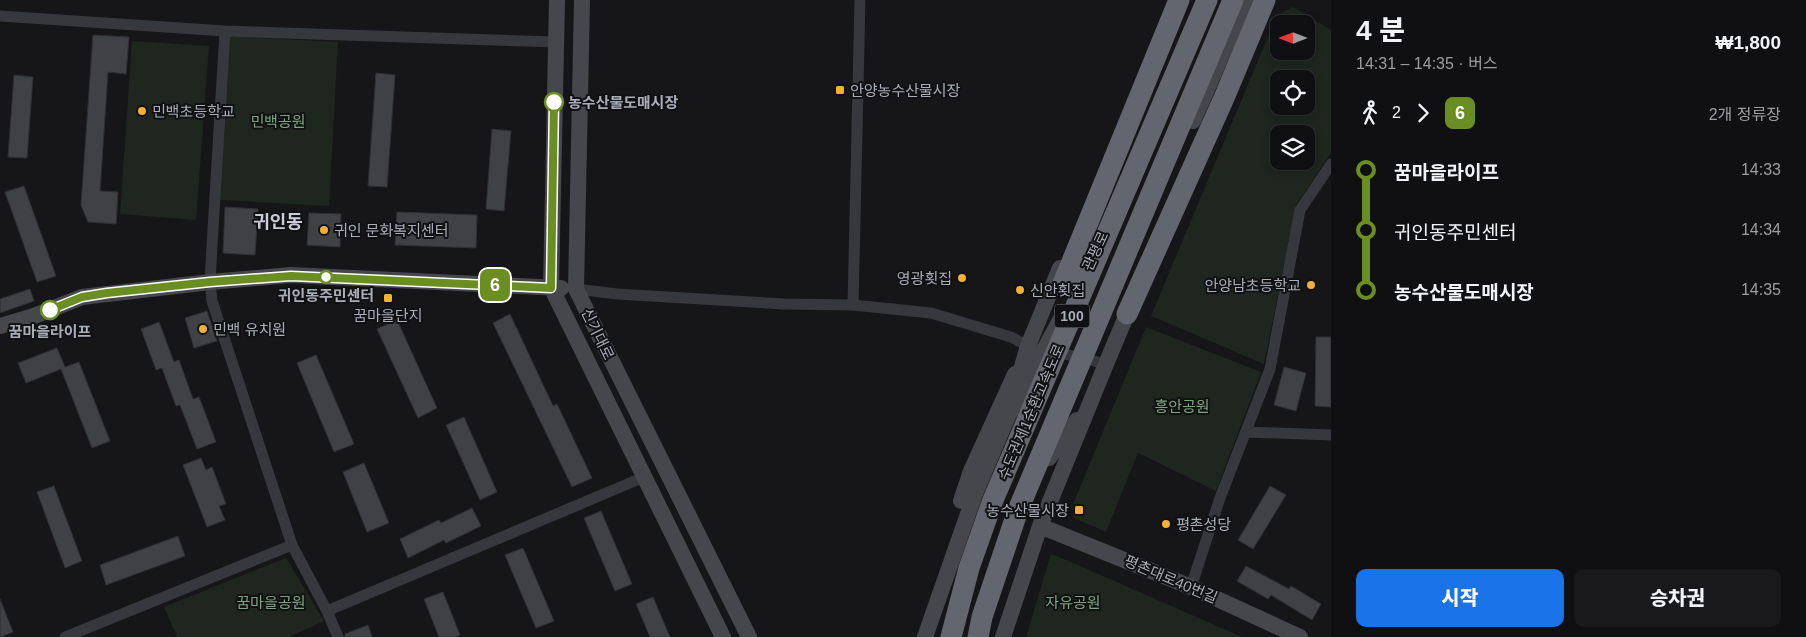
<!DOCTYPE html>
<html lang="ko">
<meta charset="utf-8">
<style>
body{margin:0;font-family:Arial,"Noto Sans KR",sans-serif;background:#19191b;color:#f1f3f6;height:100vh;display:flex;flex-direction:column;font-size:19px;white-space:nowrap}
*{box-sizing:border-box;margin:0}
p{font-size:16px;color:#9c9d9f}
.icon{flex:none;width:28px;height:28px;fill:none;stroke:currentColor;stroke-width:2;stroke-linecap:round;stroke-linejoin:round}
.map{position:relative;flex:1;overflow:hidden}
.sheet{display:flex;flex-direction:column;background:#101012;width:475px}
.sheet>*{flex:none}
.badge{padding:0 10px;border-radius:8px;font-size:18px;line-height:32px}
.needle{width:32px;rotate:270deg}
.buttons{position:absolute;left:1270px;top:15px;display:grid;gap:10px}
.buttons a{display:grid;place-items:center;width:45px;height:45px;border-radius:10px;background:#101012;box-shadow:0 2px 8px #0003,0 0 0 1px #303032;font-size:25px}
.map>.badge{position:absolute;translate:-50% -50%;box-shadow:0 0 0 2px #fff}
.legs{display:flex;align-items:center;gap:8px;height:55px;padding:0 25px;font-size:16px}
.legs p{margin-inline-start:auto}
.summary{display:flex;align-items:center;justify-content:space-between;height:85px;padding:0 25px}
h1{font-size:28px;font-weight:800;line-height:38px}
.button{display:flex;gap:10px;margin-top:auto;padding:10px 25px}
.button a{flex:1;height:58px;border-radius:10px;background:#1a73e8;color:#fff;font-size:20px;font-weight:800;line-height:58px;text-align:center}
.button a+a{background:#19191b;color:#f1f3f6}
ul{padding:0 25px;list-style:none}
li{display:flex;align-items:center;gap:18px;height:60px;font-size:19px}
li i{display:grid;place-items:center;width:8px;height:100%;margin:0 6px;background:currentColor}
li i::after{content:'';width:12px;height:12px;margin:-6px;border:4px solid;border-radius:50%;background:#101012}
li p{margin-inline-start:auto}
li:first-child i{background:linear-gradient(#0000 50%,currentColor 0)}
li:last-child i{background:linear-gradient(currentColor 50%,#0000 0)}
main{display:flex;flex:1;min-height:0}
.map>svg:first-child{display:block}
.green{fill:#1e261f;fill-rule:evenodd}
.building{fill:#404145;stroke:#303034}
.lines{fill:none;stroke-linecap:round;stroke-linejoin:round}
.street{stroke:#37383d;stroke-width:11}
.secondary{stroke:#45474d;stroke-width:16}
.highway{stroke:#63666e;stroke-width:21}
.line-1-casing{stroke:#fff;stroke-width:11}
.line-1{stroke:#6b8e23;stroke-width:8}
.poi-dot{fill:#f2b134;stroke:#111113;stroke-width:2}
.stop-1-dot{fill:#fff;stroke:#6b8e23;stroke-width:2.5}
.labels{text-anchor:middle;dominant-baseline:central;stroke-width:4;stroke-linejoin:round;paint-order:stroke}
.shield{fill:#111113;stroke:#7b7e86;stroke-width:1}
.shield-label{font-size:14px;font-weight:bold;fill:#a8adb8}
.poi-label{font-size:15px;fill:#a8adb8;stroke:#111113;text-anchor:start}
.stop-label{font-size:15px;font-weight:bold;fill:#a8adb8;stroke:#111113}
.park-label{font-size:15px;fill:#7fa381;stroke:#111113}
.street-label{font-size:15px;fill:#a8adb8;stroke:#111113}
.quarter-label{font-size:18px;font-weight:bold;fill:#c9ccd4;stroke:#111113}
</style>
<main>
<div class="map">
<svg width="1331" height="637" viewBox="0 0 1331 637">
<rect width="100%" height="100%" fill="#161618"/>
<path class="green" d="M1293 7 1331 30V153L1296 205 1264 364 1151 316 1277 15ZM1279 24H1306V51H1279ZM1279 79H1306V106H1279ZM1279 134H1306V161H1279Z
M228 36 338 42 329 206 219 200Z
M132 41 209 46 196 220 120 214Z
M1146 327 1261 372 1216 491 1138 453 1106 532 1074 518 1072 507Z
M1051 554 1071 562 1242 637H1026Z
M286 558 324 621 289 637H177L164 607Z"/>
<path class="building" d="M93 35 129 37 126 74 108 72 100 191 118 192 116 224 88 222 81 205Z
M376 73 395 75 387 187 368 186Z
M14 75 33 77 27 158 8 157Z
M492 129 511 131 504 211 486 209Z
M24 186 56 276 37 282 5 192Z
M225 207 258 209 255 255 223 253Z
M397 212 477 215 476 248 395 245Z
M309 213 341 214 340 247 307 245Z
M30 289 34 301 0 313V299Z
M207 311 217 341 194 348 185 318Z
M510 314 553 406 557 404 592 478 572 487 493 323Z
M397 320 437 408 418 418 377 329Z
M159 322 174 362 179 360 193 399 199 397 216 442 197 449 180 405 176 406 162 368 156 370 141 329Z
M1316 337H1331V407L1315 406Z
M57 348 65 367 79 362 110 441 92 448 61 369 26 383 18 363Z
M316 355 354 444 334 452 297 363Z
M1284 367 1306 373 1296 411 1274 405Z
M464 417 497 492 480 500 446 425Z
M201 458 206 470 212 467 226 504 219 506 225 520 207 527 183 465Z
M364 463 389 523 367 532 343 472Z
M54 486 82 561 65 568 37 492Z
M1270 486 1286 495 1253 549 1238 540Z
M472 508 481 526 446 543 444 540 408 558 400 539 439 520 441 523Z
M601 511 632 584 615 591 584 518Z
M178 536 185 556 106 585 100 565Z
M523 548 554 621 536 628 505 555Z
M1246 566 1289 589 1291 586 1321 604 1312 620 1271 595 1268 599 1237 581Z
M443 592 460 635 456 637H439L424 599Z
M653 597 670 637H650L636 604Z
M0 599 13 632 1 637H0Z
M368 625 372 637H345V634Z"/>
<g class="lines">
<path class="street" d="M0 16 225 31 556 42
M225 31 212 246 210 282 212 301 292 545 327 611 338 637
M576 289 617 294 784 304 853 305 931 313 1011 337 1028 346 1034 348
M853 305 860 0
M1052 351 1106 364
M1246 432 1331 435
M1191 587 1220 498 1270 369 1300 210 1331 164
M327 611 644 477
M65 637 292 545"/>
<path class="secondary" d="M557 0 551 287 723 637
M582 0 576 289 749 637
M1193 121 1246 0
M0 326 34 316 82 297 210 282 291 275 561 288
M1016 387 1028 346 1060 268
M1049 458 1077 420
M961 501 971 471 1015 374
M1040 526 1191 587 1300 637
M925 637 976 491 1008 416 1064 313
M1003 637 1040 526 1106 364 1127 314 1133 304"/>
<path class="highway" d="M1062 286 1179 0
M1127 314 1224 98 1265 0
M951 637 969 568 993 500 1207 0
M978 637 982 617 1018 510 1233 0"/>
</g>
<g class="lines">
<defs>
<path id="line-1" d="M50 310 82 297 107 293 210 282 291 276 551 288 554 102"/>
</defs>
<use href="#line-1" class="line-1-casing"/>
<use href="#line-1" class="line-1"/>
</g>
<g class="poi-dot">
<rect x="835" y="85" width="10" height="10" rx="2.5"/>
<circle cx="142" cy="111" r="5"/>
<circle cx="324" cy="230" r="5"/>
<circle cx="962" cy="278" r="5"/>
<circle cx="1311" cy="285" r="5"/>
<circle cx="1020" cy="290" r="5"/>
<rect x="383" y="293" width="10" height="10" rx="2.5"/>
<circle cx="203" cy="329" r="5"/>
<rect x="1074" y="505" width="10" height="10" rx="2.5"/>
<circle cx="1166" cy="524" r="5"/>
</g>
<g class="stop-1-dot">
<circle cx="554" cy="102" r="9"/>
<circle cx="326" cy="277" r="6"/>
<circle cx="50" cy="310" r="9"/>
</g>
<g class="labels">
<rect class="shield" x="1054.5" y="304.5" width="35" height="23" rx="4"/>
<g class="shield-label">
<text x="1072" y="316">100</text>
</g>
<g class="poi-label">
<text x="850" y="90">안양농수산물시장</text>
<text x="152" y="111">민백초등학교</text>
<text x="334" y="230">귀인 문화복지센터</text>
<text x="952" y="278" text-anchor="end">영광횟집</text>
<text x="1301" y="285" text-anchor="end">안양남초등학교</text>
<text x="1030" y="290">신안횟집</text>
<text x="388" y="315" text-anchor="middle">꿈마을단지</text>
<text x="213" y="329">민백 유치원</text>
<text x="1069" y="510" text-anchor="end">농수산물시장</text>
<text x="1176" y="524">평촌성당</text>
</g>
<g class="stop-label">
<text x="568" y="102" text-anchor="start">농수산물도매시장</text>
<text x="326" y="295">귀인동주민센터</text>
<text x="50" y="331">꿈마을라이프</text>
</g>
<g class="park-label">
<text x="278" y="121">민백공원</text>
<text x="1182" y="406">흥안공원</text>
<text x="271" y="602">꿈마을공원</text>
<text x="1073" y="602">자유공원</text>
</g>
<g class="street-label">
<text transform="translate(1095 251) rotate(-65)">관평로</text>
<text transform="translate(598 334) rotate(64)">신기대로</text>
<text transform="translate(1031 412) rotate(-67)">수도권제1순환고속도로</text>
<text transform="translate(1171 579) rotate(23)">평촌대로40번길</text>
</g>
<g class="quarter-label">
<text x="278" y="222">귀인동</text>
</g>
</g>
</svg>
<div class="buttons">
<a><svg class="needle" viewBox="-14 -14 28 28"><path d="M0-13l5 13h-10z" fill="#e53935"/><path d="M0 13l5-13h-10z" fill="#9c9d9f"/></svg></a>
<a><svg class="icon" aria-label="locate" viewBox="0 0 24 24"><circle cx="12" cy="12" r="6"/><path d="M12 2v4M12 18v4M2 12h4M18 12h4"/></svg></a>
<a><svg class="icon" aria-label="layers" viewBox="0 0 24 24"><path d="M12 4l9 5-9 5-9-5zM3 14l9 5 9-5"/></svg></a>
</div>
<b class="badge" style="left:495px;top:285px;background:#6b8e23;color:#fff">6</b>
</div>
<section class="sheet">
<div class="summary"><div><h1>4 분</h1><p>14:31 – 14:35 · 버스</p></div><b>₩1,800</b></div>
<div class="legs"><svg class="icon" aria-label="walk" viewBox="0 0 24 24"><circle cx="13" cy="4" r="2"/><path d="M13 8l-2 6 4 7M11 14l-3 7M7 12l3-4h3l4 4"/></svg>2<svg class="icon" aria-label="forward" viewBox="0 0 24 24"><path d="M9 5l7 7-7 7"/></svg><b class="badge" style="background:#6b8e23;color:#fff">6</b><p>2개 정류장</p></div>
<ul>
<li><i style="color:#6b8e23"></i><b>꿈마을라이프</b><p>14:33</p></li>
<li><i style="color:#6b8e23"></i><span>귀인동주민센터</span><p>14:34</p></li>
<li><i style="color:#6b8e23"></i><b>농수산물도매시장</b><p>14:35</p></li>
</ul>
<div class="button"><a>시작</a><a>승차권</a></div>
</section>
</main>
